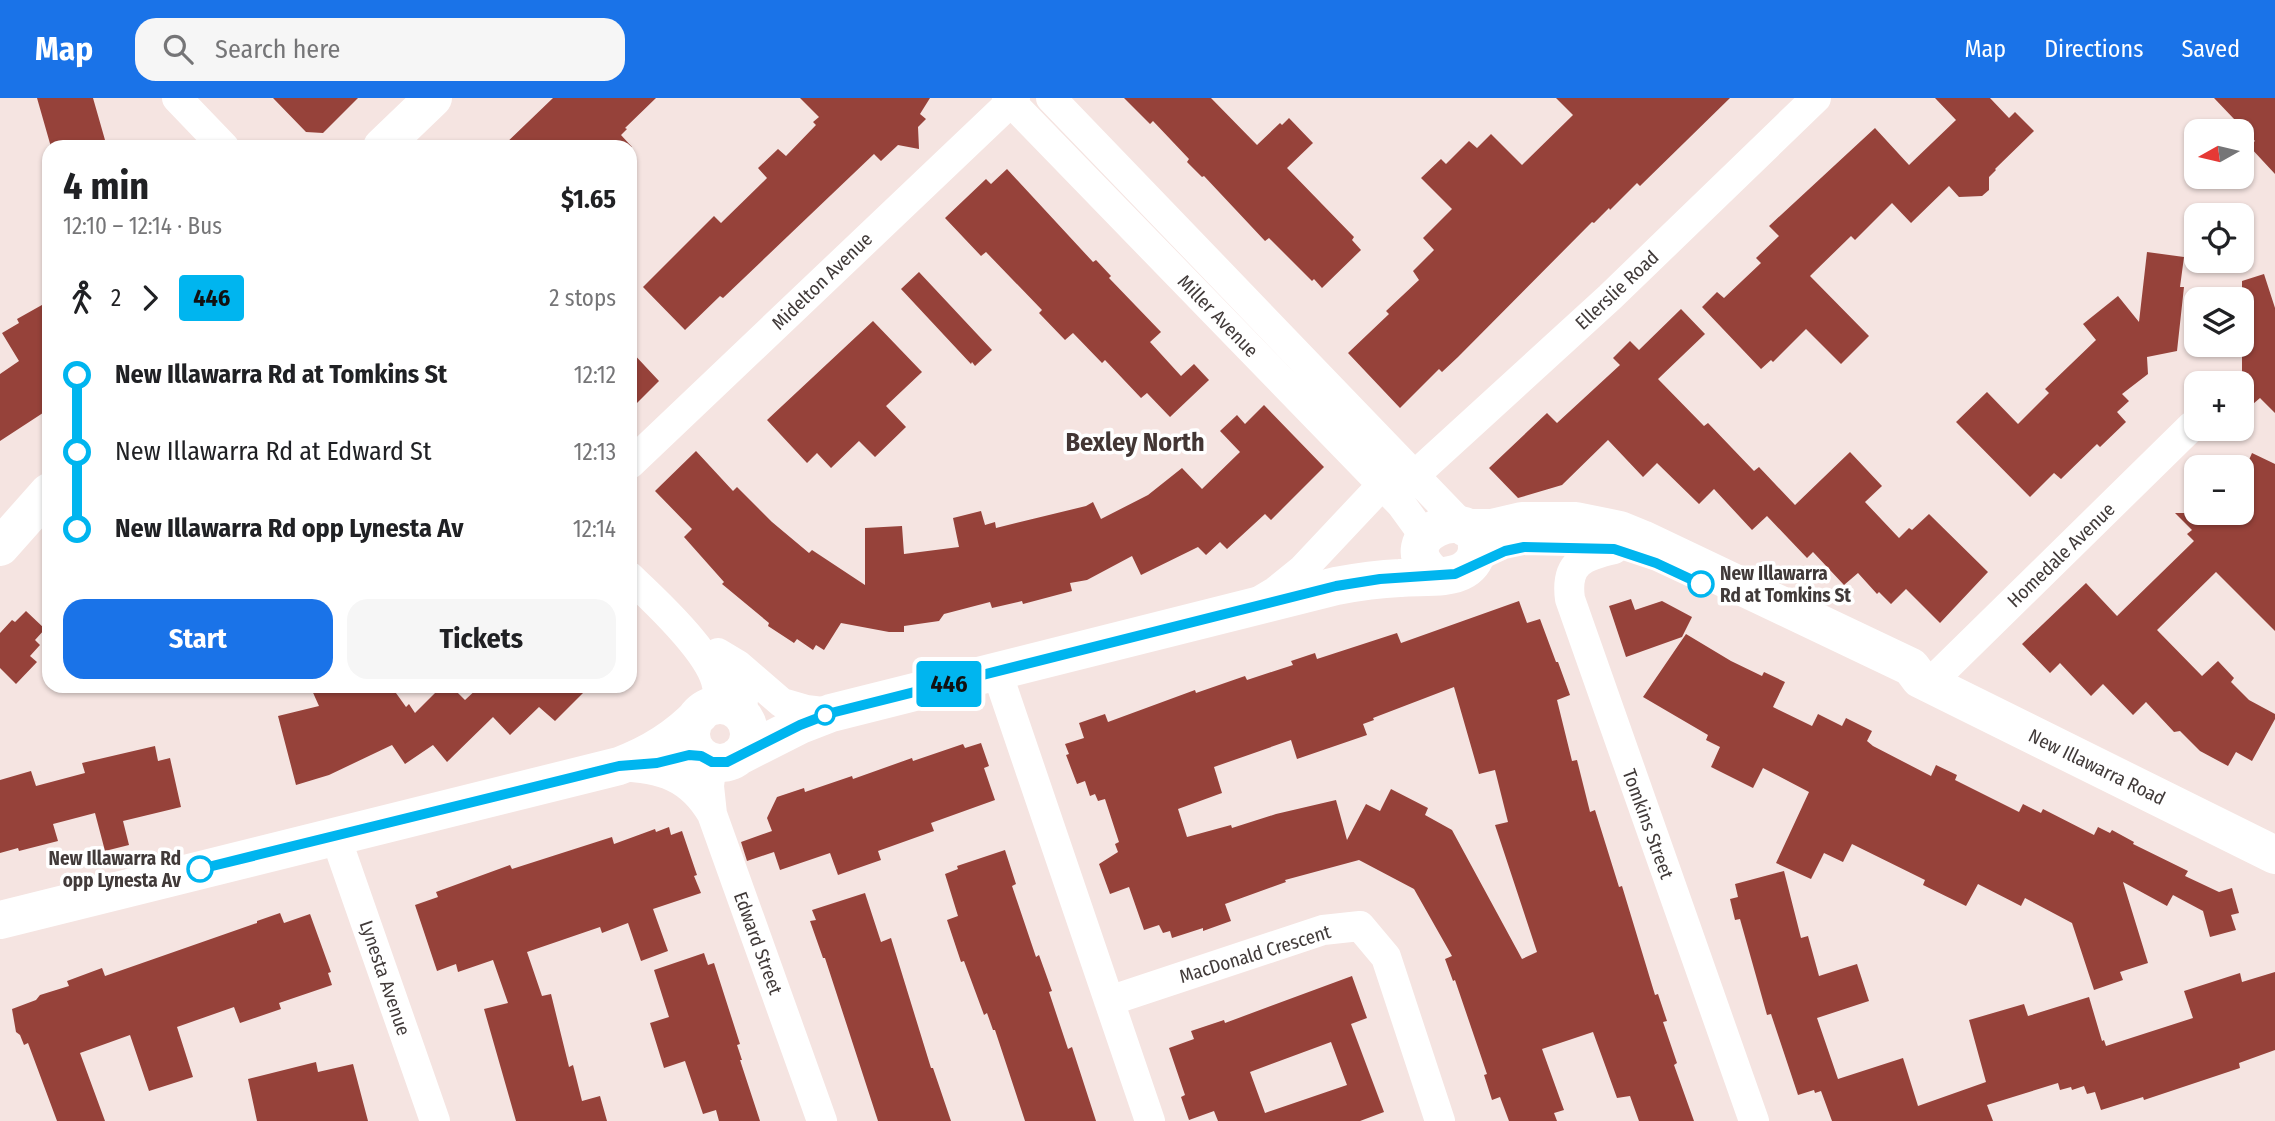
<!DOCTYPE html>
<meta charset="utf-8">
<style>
body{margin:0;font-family:"Fira Sans Condensed",sans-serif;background:#f6f6f6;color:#202124;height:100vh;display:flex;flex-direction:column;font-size:26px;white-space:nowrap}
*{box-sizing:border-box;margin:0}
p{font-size:23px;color:#757577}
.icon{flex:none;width:38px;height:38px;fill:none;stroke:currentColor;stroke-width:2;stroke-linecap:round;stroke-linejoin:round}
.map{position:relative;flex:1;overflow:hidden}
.details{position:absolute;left:42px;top:42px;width:595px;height:553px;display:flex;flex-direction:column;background:#fff;border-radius:21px;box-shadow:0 2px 5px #0004}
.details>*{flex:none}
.badge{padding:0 14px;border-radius:5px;font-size:24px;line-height:46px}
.needle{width:46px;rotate:262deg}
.controls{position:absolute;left:2184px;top:21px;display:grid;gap:14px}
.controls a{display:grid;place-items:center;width:70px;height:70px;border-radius:14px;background:#fff;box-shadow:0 2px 5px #0004;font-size:35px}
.map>.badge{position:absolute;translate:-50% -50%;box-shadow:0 0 0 4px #fff}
.legs{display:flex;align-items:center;gap:10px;height:77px;padding:0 21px;font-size:23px}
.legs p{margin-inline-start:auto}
.head{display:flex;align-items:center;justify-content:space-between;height:119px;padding:0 21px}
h1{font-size:38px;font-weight:700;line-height:52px}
.cta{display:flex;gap:14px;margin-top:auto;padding:14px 21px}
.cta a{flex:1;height:80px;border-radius:21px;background:#1a73e8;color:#fff;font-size:28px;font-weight:700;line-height:80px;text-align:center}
.cta a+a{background:#f6f6f6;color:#202124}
ul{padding:0 21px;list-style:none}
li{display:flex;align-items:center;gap:24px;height:77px;font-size:26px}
li i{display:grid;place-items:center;width:10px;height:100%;margin:0 9px;background:currentColor}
li i::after{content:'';width:18px;height:18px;margin:-9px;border:5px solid;border-radius:50%;background:#fff}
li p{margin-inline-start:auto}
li:first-child i{background:linear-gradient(#0000 50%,currentColor 0)}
li:last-child i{background:linear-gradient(currentColor 50%,#0000 0)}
header{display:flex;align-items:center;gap:42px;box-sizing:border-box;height:98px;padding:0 35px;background:#1a73e8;color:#fff}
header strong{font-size:33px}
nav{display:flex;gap:38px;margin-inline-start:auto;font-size:24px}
.search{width:490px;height:63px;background:#f6f6f6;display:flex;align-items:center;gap:18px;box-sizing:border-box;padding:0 24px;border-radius:21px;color:#757577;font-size:26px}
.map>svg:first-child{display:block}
.building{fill:#96423a;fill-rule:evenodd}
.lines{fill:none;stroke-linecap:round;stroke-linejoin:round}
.street{stroke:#fff;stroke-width:30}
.secondary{stroke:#fff;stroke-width:38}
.primary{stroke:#fff;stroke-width:38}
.line-1-casing{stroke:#fff;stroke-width:16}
.line-1{stroke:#00b5ef;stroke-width:10}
.stop-1-dot{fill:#fff;stroke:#00b5ef;stroke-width:3.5}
.labels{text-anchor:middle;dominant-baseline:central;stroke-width:7;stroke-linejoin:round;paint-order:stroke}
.street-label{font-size:19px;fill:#413a39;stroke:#fff}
.stop-label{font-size:19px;font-weight:bold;fill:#413a39;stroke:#fff;text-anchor:start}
.district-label{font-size:26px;font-weight:bold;fill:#433634;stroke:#fff}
</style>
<header>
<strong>Map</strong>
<div class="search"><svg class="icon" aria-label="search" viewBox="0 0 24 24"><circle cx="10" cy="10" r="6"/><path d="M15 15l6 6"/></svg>Search here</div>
<nav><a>Map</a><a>Directions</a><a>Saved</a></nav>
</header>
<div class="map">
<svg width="2275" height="1023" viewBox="0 0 2275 1023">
<rect width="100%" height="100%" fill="#f5e4e1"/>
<path class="building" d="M37 0H93L107 49H51Z
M273 0H358L323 35 306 34Z
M553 0H656L625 30 627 31 621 37 632 49H502Z
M800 0H930L920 16 926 21 918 29 919 51 898 47 881 63 874 56 723 200 720 198 685 232 643 189 714 118 721 125 767 80 758 70 778 51 786 58 816 27 813 24 819 19Z
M1124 0H1211L1257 47 1280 25 1282 27 1289 20 1313 45 1287 70 1354 139 1352 142 1361 152 1322 190 1314 181 1312 183 1269 140 1265 143 1204 78 1202 79 1187 64 1189 61 1153 23 1150 26Z
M1556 0H1730L1640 88 1637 85 1610 112 1609 110 1594 125 1592 124 1458 259 1442 274 1439 271 1400 310 1348 255 1389 216 1386 213 1419 182 1413 173 1434 152 1423 140 1452 111 1421 80 1441 61 1446 66 1469 43 1477 50 1491 36 1522 67 1573 17Z
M1935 0H1990L2009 20 2015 14 2034 33 1995 71 1996 72 1989 79V92L1982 98 1959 99 1949 88 1911 125 1892 105 1855 142 1851 138 1810 178 1869 238 1841 266 1806 231 1773 264 1771 262 1761 271 1702 209 1717 194 1724 200 1761 165 1756 160 1779 138 1769 128 1875 30 1909 67 1956 22Z
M2214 0H2275V76L2249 48 2255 43Z
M1007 71 1093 164 1096 162 1111 178 1109 180 1161 234 1150 244 1181 278 1194 266 1209 282 1170 319 1147 295 1141 300 1105 262 1102 265 1073 235 1065 242 1039 215 1042 212 986 154 981 158 945 120 986 81 991 86Z
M2147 154 2184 159 2180 189H2184L2177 253 2147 259 2148 276 2122 296 2129 303 2117 314 2126 324 2100 349 2097 346 2061 381 2054 375 2030 399 1956 324 1987 294 2018 326 2049 295 2045 291 2096 242 2083 226 2118 198 2139 224Z
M919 174 992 252 975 268 972 264 971 266 901 191Z
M2264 176 2275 210V315L2260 300 2253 306 2242 294V183Z
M49 203V311L0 343V276L19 263 2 235 19 225 17 221Z
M1681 211 1705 236 1658 281 1704 328 1708 325 1754 373 1759 369 1795 407 1850 354 1882 388 1865 404 1899 440 1909 430 1912 432 1929 416 1988 474 1940 525 1906 491 1891 506 1879 494 1877 496 1858 475 1844 487 1813 454 1807 460 1767 418 1752 432 1714 391 1699 406 1657 365 1643 379 1608 342 1562 387 1518 400 1489 370 1547 315 1557 325 1620 267 1613 260 1630 243 1639 252Z
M873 223 922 274 886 308 906 329 875 359 859 343 831 370 817 355 807 365 767 322Z
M630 252 659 283 630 312Z
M1264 307 1324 369 1271 422 1265 416 1227 451 1220 444 1206 457 1198 449 1141 477 1132 458 1087 482 1070 485 1072 493 1023 506 1022 503 992 510 990 504 944 516 939 523 904 528V534H889L841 525 824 552 816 547 813 552 797 541 794 545 768 528 769 525 722 486 724 484 684 439 692 431 655 393 696 353 733 393 737 389 772 424 809 455 812 452 865 487V430L902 428 904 456 959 449 953 420 981 413 985 427 995 424 996 430 1086 408 1093 404 1101 421 1148 397 1182 370 1202 391 1240 354 1220 333 1237 317 1245 326Z
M2252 355 2275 366V533L2216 474 2157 532 2202 578 2218 563 2234 580 2231 584 2249 602 2275 616V621L2252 663 2236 654 2228 668 2200 653 2180 633 2174 634 2146 604 2133 617 2103 586 2091 598 2060 565 2050 575 2022 546 2086 485 2117 518 2194 443 2187 436 2192 432 2175 415H2242V378Z
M1631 501 1635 512 1662 503 1692 519 1682 539 1626 559 1609 508Z
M1519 503 1527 525 1540 521 1556 564H1558L1570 597 1557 602 1572 663 1577 662 1590 714 1595 712 1619 789 1622 788 1655 897 1658 896 1667 923 1663 924 1677 965 1674 967 1694 1023H1639L1630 998 1617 1000 1593 934 1542 951 1564 1012 1554 1015 1557 1023H1509L1500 999 1492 1002 1484 977 1487 976 1455 882 1453 883 1445 861 1452 858 1414 791 1359 762 1285 782 1286 784 1225 806 1231 823 1203 833V830L1172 840 1170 833 1163 835 1159 827 1144 832 1129 789 1110 796 1099 766 1118 754 1115 746 1119 744 1105 701 1098 703 1095 696 1090 698 1085 683 1077 686 1066 657 1069 656 1065 646 1084 640 1079 625 1105 616 1108 624 1195 592 1196 595 1245 578 1247 582 1293 567 1291 563 1315 555 1317 561 1397 535 1401 545ZM1454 589 1479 676 1495 672 1508 724 1495 727 1537 854 1522 861 1452 732 1425 717 1428 710 1391 691 1380 713 1366 706 1347 742 1336 702 1276 716 1232 730 1231 727 1187 739 1178 711 1222 695 1214 669 1291 642 1297 661 1367 637 1363 626 1374 622 1373 620Z
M26 513 45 531 35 542 40 547 30 558 37 564 16 586 0 570V535L12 522 15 524Z
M1686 536 1731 563 1762 578 1764 574 1785 584 1773 609 1812 628 1818 616 1842 628 1846 620 1872 633 1867 643 1873 648 1931 678 1936 667 1957 677 1955 682 2019 714 2023 706 2041 715 2043 711 2094 737 2098 729 2110 735 2112 732 2134 744 2133 746 2188 773 2185 778 2219 794 2232 790 2239 815 2231 817 2236 832 2210 839 2203 813 2173 797 2167 808 2123 784 2148 865 2120 874 2123 882 2094 892 2072 825 2025 800 2021 808 1978 786 1966 808 1923 787 1925 782 1852 746 1843 764 1824 755 1811 781 1776 765 1809 694 1763 670 1753 690 1711 669 1720 649 1706 642 1708 637 1643 599Z
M310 588H391L406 609 409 606 415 615 442 588H451L465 602 480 588H590L555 623 539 609 510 637 493 619 447 664 433 647 405 666 392 647 329 677 296 687 278 618 319 608Z
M981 645 989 668 984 670 995 702 931 725 934 733 878 753 881 762 838 777 830 755 780 772 774 754 747 763 741 744 772 733 767 720 777 699 804 690 805 694 852 678 853 681 912 660 913 663 963 646 965 650Z
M155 648 158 663 170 660 181 709 123 723 129 747 105 753 95 715 53 726 58 743 19 753 18 750 0 755V682L31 673 36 688 85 675 82 665Z
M669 729 671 737 682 733 697 777 694 778 701 795 653 811 668 853 641 863 628 825 602 835 600 829 527 854 542 898 551 896 569 969 573 967 582 1003 600 998 607 1023H516L484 911 508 905 493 862 458 874 456 866 437 873 415 807 438 799 436 794 510 767 512 771 612 739 614 746 655 731 656 734Z
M1005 752 1016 786 1012 788 1036 859 1039 857 1052 893 1049 894 1068 951 1072 949 1096 1023H1025L995 932H993L987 915 984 917 964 863 961 864 947 822 958 818 945 776 958 771 957 768Z
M1784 773 1801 840 1808 838 1819 878 1857 866 1869 903 1817 920 1838 981 1903 960 1918 1008 1986 984 1969 922 2024 906 2028 918 2089 899 2102 943 2104 942 2106 948 2193 920 2184 893 2240 875 2242 884 2275 874V952L2239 965 2240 970 2144 1002 2143 999 2101 1012 2095 994 2087 996 2084 988 2072 992 2071 989 2060 992 2058 985 1987 1007 1993 1023H1832L1821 993 1815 995 1814 992 1798 997 1771 916 1767 917 1740 821 1735 822 1730 801 1738 799 1735 786Z
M865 795 881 844 891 840 931 970H933L951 1023H878L825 860H823L810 823 816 822 812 812Z
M280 815 284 825 310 816 331 874 328 875 332 887 279 905 281 911 240 925 234 909 177 929 193 979 149 993 130 937 80 955 105 1023H57L28 945 24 947 20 937 16 934 12 911 36 902 40 897 69 888 67 883 102 870 105 878 257 825V823Z
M704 855 708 867 714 865 740 946 737 947 742 962H740L760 1023H719L716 1012 703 1016 685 963 664 970 650 925 669 919 654 872Z
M1352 878 1367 920 1351 926 1384 1014 1360 1023H1218L1214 1013 1189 1022 1181 999 1185 997 1169 950 1194 941 1191 933 1224 922 1225 925ZM1331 944 1347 987 1265 1015 1250 974Z
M316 964 318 974 353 966 368 1023H257L248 981Z"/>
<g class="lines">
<path class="street" d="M177 0 224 49
M1007 0 1401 406 1425 439
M1051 0 1463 428
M630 366 1015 0
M1614 451C1583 458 1565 465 1570 501L1754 1023
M630 479C654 503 735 572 714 608
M1261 502 1276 493 1302 472 1382 387 1414 378 1610 199 1816 0
M718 555 738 567 782 605 806 612 831 615
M728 564C739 579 748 595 740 614
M997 574 1150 1023
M1929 586 2192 328
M712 664 709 688 712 716 822 1023
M619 668C661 670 690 678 712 716
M335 737 435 1023
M1109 903 1323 832 1360 828 1386 859 1440 1023"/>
<path class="secondary" d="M1466 430H1492L1522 423H1576L1620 432 1642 441 1911 569 1920 581 2275 757
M691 636a29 29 0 1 1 58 0a29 29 0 1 1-58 0Z
M737 659 800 627 831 615 1336 488C1357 484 1378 481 1400 480 1419 478 1448 482 1464 472 1472 467 1477 459 1477 450 1477 400 1384 438 1435 477
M0 822 619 668C649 657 678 639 700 616"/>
<path class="primary" d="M382 49 433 0
M0 449 49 394"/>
</g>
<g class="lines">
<defs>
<path id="line-1" d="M200 771 619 668 657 665 689 657 701 658 712 664H727L800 627 831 615 1336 488 1380 481 1455 476 1505 453 1524 449 1614 451 1656 465 1701 486"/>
</defs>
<use href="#line-1" class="line-1-casing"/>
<use href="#line-1" class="line-1"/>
</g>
<g class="stop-1-dot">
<circle cx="1701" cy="486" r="12"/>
<circle cx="825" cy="617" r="9"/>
<circle cx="200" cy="771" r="12"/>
</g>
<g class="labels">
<g class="street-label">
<text transform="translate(822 183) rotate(-44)">Midelton Avenue</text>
<text transform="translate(1617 192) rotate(-43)">Ellerslie Road</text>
<text transform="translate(1218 218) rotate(46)">Miller Avenue</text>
<text transform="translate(2061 457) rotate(-44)">Homedale Avenue</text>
<text transform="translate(2097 669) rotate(26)">New Illawarra Road</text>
<text transform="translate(1648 726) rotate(70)">Tomkins Street</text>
<text transform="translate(758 845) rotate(70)">Edward Street</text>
<text transform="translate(1255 856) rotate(-17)">MacDonald Crescent</text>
<text transform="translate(385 880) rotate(71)">Lynesta Avenue</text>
</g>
<g class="stop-label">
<text x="1720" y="475">New Illawarra<tspan x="1720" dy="22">Rd at Tomkins St</tspan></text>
<text x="181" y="760" text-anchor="end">New Illawarra Rd<tspan x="181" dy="22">opp Lynesta Av</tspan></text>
</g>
<g class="district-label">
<text x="1135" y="344">Bexley North</text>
</g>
</g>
</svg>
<div class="controls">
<a><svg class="needle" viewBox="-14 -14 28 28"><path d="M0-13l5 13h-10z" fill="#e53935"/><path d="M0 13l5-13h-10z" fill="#757577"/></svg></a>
<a><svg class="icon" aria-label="locate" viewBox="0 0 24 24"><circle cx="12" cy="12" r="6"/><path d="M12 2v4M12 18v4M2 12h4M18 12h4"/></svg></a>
<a><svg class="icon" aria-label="layers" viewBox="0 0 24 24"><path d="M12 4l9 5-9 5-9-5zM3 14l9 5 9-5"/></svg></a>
<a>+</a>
<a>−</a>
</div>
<b class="badge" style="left:949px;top:586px;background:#00b5ef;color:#111">446</b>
<section class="details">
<div class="head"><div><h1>4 min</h1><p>12:10 – 12:14 · Bus</p></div><b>$1.65</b></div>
<div class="legs"><svg class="icon" aria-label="walk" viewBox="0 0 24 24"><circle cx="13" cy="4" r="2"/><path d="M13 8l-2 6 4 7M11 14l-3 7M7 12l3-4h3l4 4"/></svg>2<svg class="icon" aria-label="forward" viewBox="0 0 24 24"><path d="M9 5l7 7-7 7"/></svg><b class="badge" style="background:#00b5ef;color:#111">446</b><p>2 stops</p></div>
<ul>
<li><i style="color:#00b5ef"></i><b>New Illawarra Rd at Tomkins St</b><p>12:12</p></li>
<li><i style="color:#00b5ef"></i><span>New Illawarra Rd at Edward St</span><p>12:13</p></li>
<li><i style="color:#00b5ef"></i><b>New Illawarra Rd opp Lynesta Av</b><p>12:14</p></li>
</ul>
<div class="cta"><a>Start</a><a>Tickets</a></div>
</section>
</div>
